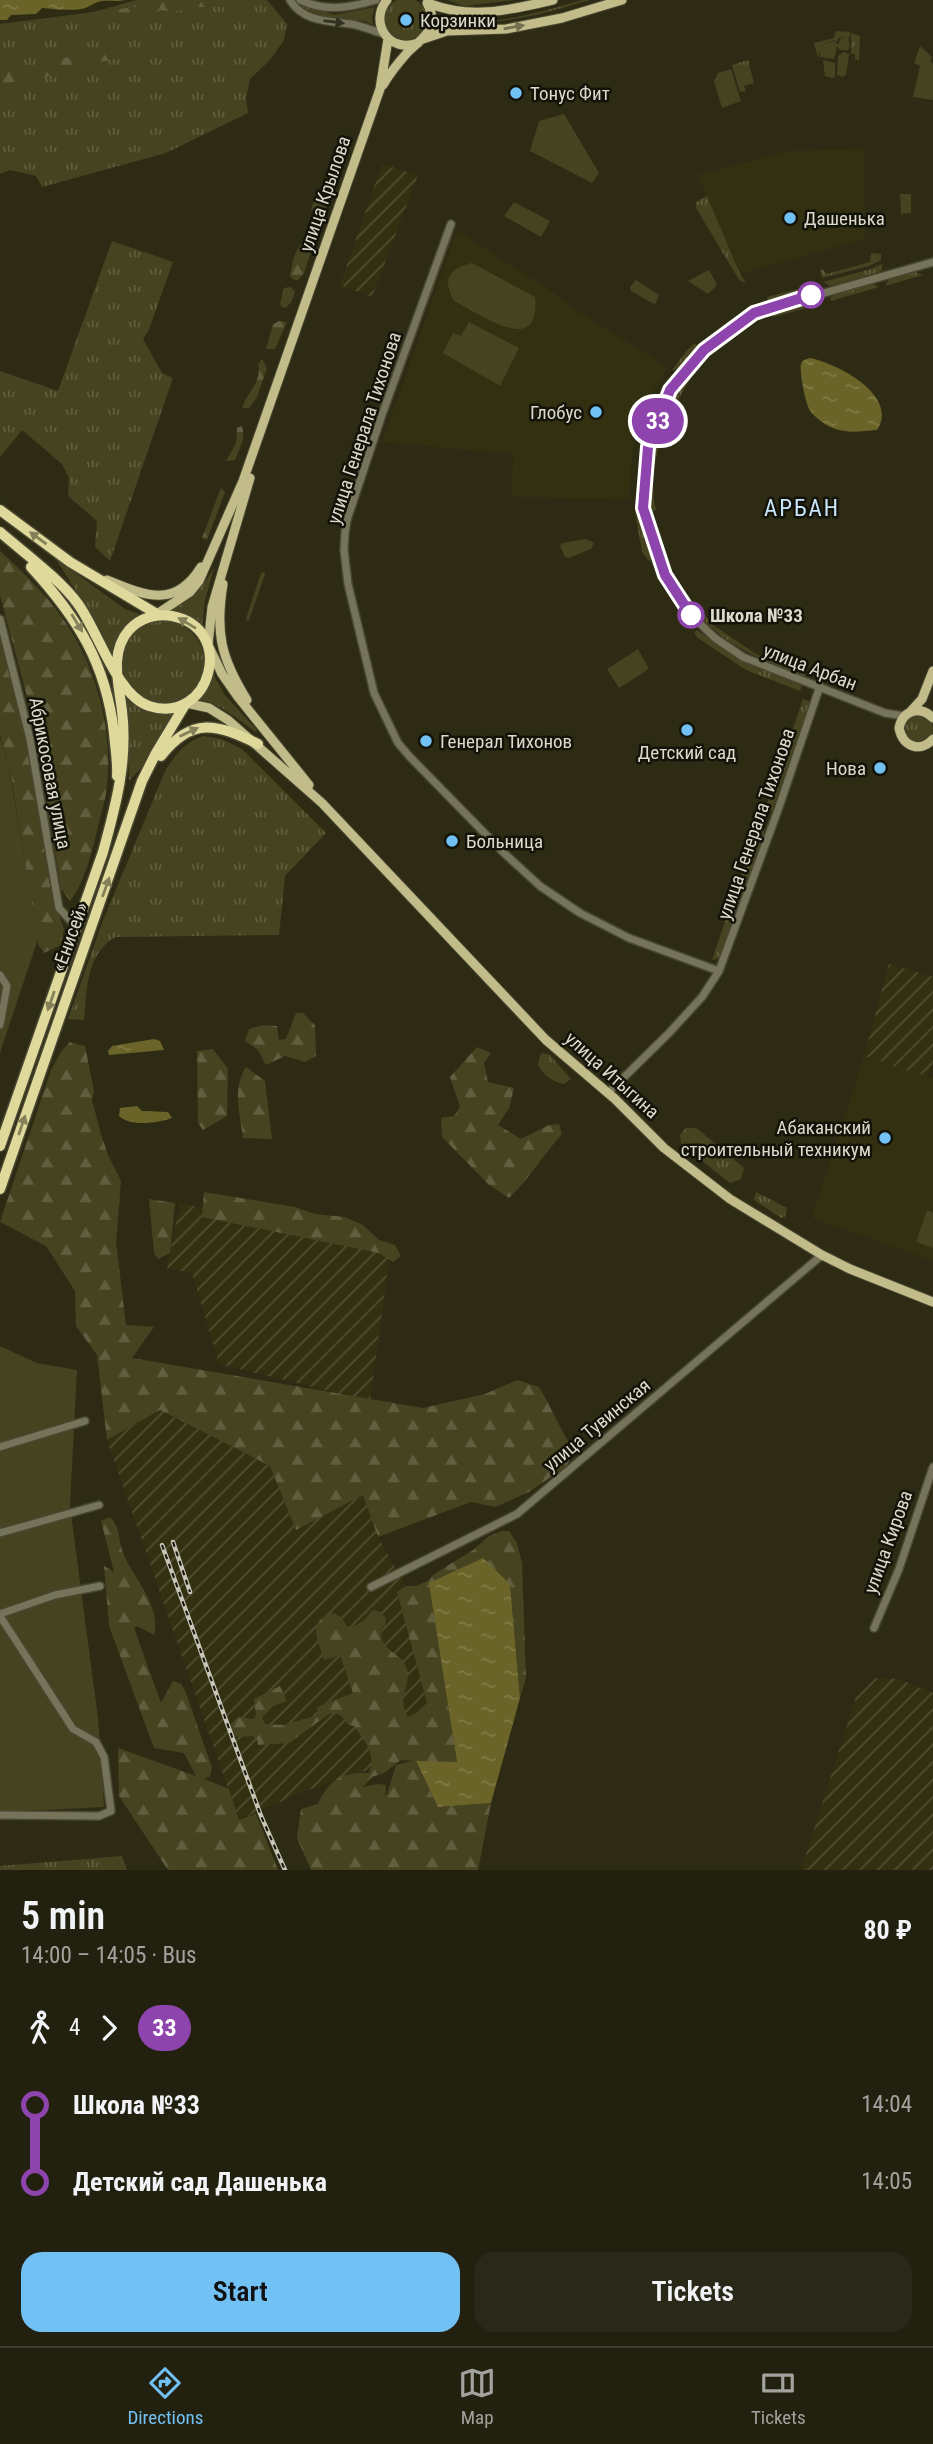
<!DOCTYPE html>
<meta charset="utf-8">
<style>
body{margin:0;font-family:"Roboto Condensed",sans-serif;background:#2a2818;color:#f1f3f6;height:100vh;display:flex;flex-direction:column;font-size:26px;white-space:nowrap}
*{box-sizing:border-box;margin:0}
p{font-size:23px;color:#a2a39e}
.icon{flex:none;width:38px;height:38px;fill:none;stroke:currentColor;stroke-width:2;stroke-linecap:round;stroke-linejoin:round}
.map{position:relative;height:1870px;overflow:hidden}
.details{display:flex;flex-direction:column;background:#22200f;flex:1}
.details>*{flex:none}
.badge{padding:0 14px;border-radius:23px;font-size:24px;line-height:46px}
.map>.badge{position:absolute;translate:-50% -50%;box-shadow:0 0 0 4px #fff}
.legs{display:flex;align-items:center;gap:10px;height:77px;padding:0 21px;font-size:23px}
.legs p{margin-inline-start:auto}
.headline{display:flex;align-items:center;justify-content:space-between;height:119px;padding:0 21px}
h1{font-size:38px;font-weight:600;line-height:52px}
.primary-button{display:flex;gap:14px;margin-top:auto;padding:14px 21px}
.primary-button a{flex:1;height:80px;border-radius:21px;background:#72c1f5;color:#111;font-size:28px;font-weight:600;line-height:80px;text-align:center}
.primary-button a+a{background:#2a2818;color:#f1f3f6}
ul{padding:0 21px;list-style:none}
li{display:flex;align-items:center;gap:24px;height:77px;font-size:26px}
li i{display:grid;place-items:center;width:10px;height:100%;margin:0 9px;background:currentColor}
li i::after{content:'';width:18px;height:18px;margin:-9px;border:5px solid;border-radius:50%;background:#22200f}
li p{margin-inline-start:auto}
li:first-child i{background:linear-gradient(#0000 50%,currentColor 0)}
li:last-child i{background:linear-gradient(currentColor 50%,#0000 0)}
.dock{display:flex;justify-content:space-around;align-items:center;height:98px;border-top:2px solid #3f3e2f;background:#22200f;font-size:19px;color:#a2a39e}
.dock a{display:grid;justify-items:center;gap:4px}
.dock .active{color:#72c1f5}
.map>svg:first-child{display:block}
.built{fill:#333011}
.industrial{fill:url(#industrial-furrows)}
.grass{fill:url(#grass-tufts)}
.forest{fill:url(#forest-firs);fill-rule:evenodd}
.green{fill:#464320}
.water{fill:url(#water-ripples)}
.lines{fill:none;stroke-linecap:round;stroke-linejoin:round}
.minor-casing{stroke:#494731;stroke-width:10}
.major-casing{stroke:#494731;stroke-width:11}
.highway-casing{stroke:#494731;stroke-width:13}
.minor{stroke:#75735a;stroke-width:7}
.major{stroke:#c1bc89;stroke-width:9}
.highway{stroke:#dfd99b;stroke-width:10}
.rail-casing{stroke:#c6c5b6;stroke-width:4.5}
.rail{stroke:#141309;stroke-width:2;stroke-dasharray:5;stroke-linecap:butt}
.oneway{fill:#313021}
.oneway2{fill:#73704f}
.oneway3{fill:#848059}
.line-1-casing{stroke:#fff;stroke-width:16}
.line-1{stroke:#8e44ad;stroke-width:10}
.poi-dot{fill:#72c1f5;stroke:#141309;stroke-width:2.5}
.stop-1-dot{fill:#fff;stroke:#8e44ad;stroke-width:3.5}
.labels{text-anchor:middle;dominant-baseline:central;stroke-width:5;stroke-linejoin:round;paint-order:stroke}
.poi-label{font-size:19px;fill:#dbdacc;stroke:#141309;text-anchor:start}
.street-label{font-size:19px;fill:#dbdacc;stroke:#141309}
.stop-label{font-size:19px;font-weight:bold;fill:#dbdacc;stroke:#141309;text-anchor:start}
.quarter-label{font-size:23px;letter-spacing:2px;fill:#c9e5f9;stroke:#141309}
</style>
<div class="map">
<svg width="933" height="1870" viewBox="0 0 933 1870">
<defs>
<pattern id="industrial-furrows" width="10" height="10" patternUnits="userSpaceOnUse" patternTransform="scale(1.75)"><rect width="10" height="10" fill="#333011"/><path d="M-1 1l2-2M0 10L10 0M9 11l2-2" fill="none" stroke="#504d32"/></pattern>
<pattern id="grass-tufts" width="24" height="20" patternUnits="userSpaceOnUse" patternTransform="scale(1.75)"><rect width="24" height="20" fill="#464320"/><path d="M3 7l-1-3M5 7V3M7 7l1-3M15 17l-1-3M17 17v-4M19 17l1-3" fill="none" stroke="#605e3f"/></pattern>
<pattern id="forest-firs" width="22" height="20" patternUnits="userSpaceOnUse" patternTransform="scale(1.75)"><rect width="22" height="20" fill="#464320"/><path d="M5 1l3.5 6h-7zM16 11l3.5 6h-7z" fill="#605e3f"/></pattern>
<pattern id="water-ripples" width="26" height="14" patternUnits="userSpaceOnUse" patternTransform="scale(1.75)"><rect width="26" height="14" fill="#6b6428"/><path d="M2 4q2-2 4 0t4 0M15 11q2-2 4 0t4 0" fill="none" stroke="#807a46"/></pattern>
</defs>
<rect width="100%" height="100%" fill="#2d2b14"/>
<path class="built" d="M864 149 865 239 740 274 698 175 790 151Z
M457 231 553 292 570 307 668 367 651 395 633 444 629 499 512 497 513 454 382 442Z
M864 1056 933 1078V1261L812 1218Z"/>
<path class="industrial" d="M382 164 418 175 372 297 340 285Z
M889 964 933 977V1061L928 1077 864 1056Z
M180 1203 390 1252 370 1401 219 1364 192 1273 167 1268Z
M160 1410 270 1466 296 1529 363 1495 378 1537 436 1639 445 1744 305 1791 239 1820 107 1440Z
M876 1678 899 1679 933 1693V1870H801L856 1697Z"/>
<path class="grass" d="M385 19a21 21 0 1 1 42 0a21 21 0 1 1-42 0Z
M136 0H267L287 24 284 40 270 60 250 79 246 98 248 113 166 153 42 187 36 176 10 170 0 174V24L94 12Z
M447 0H514L464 6Z
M582 0H590L537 15 501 21 439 25V18C482 30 540 12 582 0Z
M303 5 335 15 375 7 372 17 373 25 365 21 321 16 302 8Z
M836 31 850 32V37L838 38 837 42 835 40C818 45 822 46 818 58L814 43 834 38Z
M851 33 860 36 859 60 855 59V54H851Z
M844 52 849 54 846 75 841 77 837 74 838 56Z
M748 60 754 83 744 86 746 91 740 92 732 65Z
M707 196 740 274 746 283 739 280 696 208V202Z
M454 232 389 410H388L449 236Z
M112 241 173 262 148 332 143 339 162 373 173 378 110 561 95 547 97 521 68 496 69 478 62 464 22 430 0 457V371L58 391Z
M871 253 881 254V260L869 266 822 278 820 270 822 269 827 274 870 262Z
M882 264V270L879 272 830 286 823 282 871 269Z
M915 272 923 275 885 286 889 279Z
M870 283 879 287 831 301 830 298 836 293Z
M816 284 814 290 769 303 767 297Z
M809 304 810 307 773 317 771 312 790 306Z
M739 328 740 331C728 341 712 351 702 363 673 400 644 462 656 510L653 511C635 470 670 395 697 363 708 349 724 339 739 328Z
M695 343 697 346 681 370H672L687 350Z
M637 511 642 515 653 559 649 561 642 552 635 512Z
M56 559 125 609 142 615C125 625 117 636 112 656L99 627Z
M214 568 205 600 202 627 187 616 171 610C194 599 201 588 214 568Z
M264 572 265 574 249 620 247 621 246 619 261 573Z
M679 585 713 625 756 654 805 672V676C747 655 712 639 677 587Z
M122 662a41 41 0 1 1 82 0a41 41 0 1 1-82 0Z
M697 630 740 660 802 685 800 691 746 670 698 638 694 633Z
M213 674 225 695 257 730 256 732C238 720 219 701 197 700L207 688Z
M123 695C139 709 153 713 174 712L142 767 129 781 128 724Z
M803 699 810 702 772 811 763 815Z
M903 729a15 15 0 1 1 30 0a15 15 0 1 1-30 0Z
M203 736 222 739 242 749 326 833 285 876 279 935 115 937C86 955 87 989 84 1020L68 1019 102 923 166 769C177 753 185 742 203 736Z
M759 822 764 825V834L724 950 719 958 712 960Z
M543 1053 550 1055 571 1079 564 1084C552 1082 544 1075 538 1065L540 1055Z
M686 1128H696L700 1131 744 1168 741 1179 730 1183 681 1144 680 1135Z
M756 1192 787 1208 785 1217 781 1218 754 1200Z
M122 1856 127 1870H0V1866Z"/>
<path class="forest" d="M150 0H237L234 7H195L173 12 161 10 147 16 99 20 94 12 135 7Z
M138 47 137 55 88 64 33 81 17 80 0 96V82L11 69 111 48Z
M324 192 328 198 326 207 320 211 311 210 316 194Z
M308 241 313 246 304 273 298 280H294L290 276C292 264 295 244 308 241Z
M290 287 295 291 292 301 286 308 282 307 280 304 284 288Z
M279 321 287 322 275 349H266L273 324Z
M262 359 267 368 257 397 249 408H242C246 394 263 381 258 364Z
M241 426 243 429V440L235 460 226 461 236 443 237 428Z
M221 488 225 492 207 540 202 538Z
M0 551C25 574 50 598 68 626 97 671 113 731 107 785 106 799 101 813 98 827 93 848 84 885 70 901L61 889 34 723 0 595Z
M0 637 26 737 43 837 45 857 52 894 64 929 61 945 44 953 38 944 11 776 0 734Z
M296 1013H303L315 1025 316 1056 305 1062 285 1056 266 1065 258 1050 245 1041 249 1029 262 1025 277 1026 279 1040 286 1039Z
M70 1042 85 1046 94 1091 92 1100 101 1134 108 1155 121 1181 116 1242 126 1325 154 1327 132 1358 423 1408 485 1394 517 1380 539 1387C551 1407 560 1429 573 1449L567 1466 529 1492 495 1507 471 1502 378 1537 363 1495 296 1530 270 1466 160 1410 107 1440 97 1355 76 1326 75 1291 46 1246 0 1222 51 1070 61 1052Z
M477 1047 491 1053 484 1063 488 1082 514 1088 509 1108 498 1125 521 1139 549 1125 559 1124 562 1134C543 1155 529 1179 509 1198L488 1184 442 1137 441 1118 454 1116 460 1107 450 1077Z
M213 1049 228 1069 227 1116 203 1130 198 1123 197 1051Z
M246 1067 265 1081 272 1139 243 1138C240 1114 232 1089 246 1067Z
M204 1192 295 1207 315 1214 345 1217 363 1225 379 1240 395 1245 401 1256 393 1262 379 1253 202 1217Z
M149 1199 175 1203 170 1253 158 1259 154 1253Z
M110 1517C121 1528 118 1540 123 1553 134 1579 162 1607 154 1635L137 1626 134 1628 161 1703 173 1681 181 1684 186 1693 212 1768 210 1776 204 1779 229 1789 239 1820 256 1814 278 1870H168L119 1796 118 1748 196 1776 184 1753 154 1748 109 1626 104 1566 114 1572 101 1521Z
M502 1531H509L517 1543 522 1563 526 1678 520 1698 510 1584 456 1572 430 1584 457 1762H416L438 1807 491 1803 478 1870H311L297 1838 301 1809 318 1804C330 1779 341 1772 369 1773 377 1755 364 1740 354 1726L349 1725C342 1717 340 1712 329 1714L289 1743 258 1745 257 1739 253 1736C242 1736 232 1741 228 1727L238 1717 254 1719 256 1714 254 1699 280 1686 287 1701 268 1708 262 1717 265 1724 283 1725 318 1715 317 1707 353 1693 340 1655 324 1660C318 1640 306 1620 334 1613L341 1617 349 1629 363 1621 373 1610 380 1612 386 1618 385 1625 380 1630C382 1654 402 1652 407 1669 412 1683 396 1698 408 1717L415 1714 427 1703 397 1592 406 1586H416L428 1581 434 1574 473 1550 489 1536ZM401 1760 413 1761 396 1765 387 1794 382 1795 386 1793V1785L378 1784 363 1787 372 1777 384 1773Z"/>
<path class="green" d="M848 37 850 46 848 50H840L837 46 834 59 820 57V49L824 44 835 41 838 45 841 38Z
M920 46 932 57 930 61 933 64V100L913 97 920 66 914 63Z
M823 60 835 63V77L832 78 825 76Z
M731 69 741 101 722 108 714 81 718 73Z
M564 114 599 173 592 183 530 151 539 121Z
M900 194H911V213L901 214Z
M514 202 550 221 541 237 504 216Z
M472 263 535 297C541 359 480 314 454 301 442 279 448 269 472 263Z
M709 270 717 285 708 294 688 281Z
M636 280 659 295 656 303 654 304 631 291 630 287Z
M469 322 519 348 500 386 443 353 453 333 461 336Z
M586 539 594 543 591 549 569 558 565 557 560 546 562 543Z
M638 649 649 669 619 688 607 669Z
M0 737 9 768 38 939 0 1053Z
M927 1210 933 1213V1248L916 1242Z
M0 1346 37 1363 77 1370 70 1506 98 1718 104 1807 0 1812Z"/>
<path class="water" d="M0 0H125C116 2 110 0 102 1 94 2 89 8 81 9 69 11 54 9 42 8L36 14 11 15 7 20H0Z
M810 358C836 363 900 395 877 430 863 431 847 434 833 428 825 425 817 419 811 412 806 407 799 371 801 364 803 359 805 360 810 358Z
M154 1039 160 1041 164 1050 109 1055 108 1051 112 1046Z
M137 1106 142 1111 168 1112 172 1118C157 1123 131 1127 119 1116L120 1108Z
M483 1558 510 1584 520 1698 491 1803 438 1807 416 1761 457 1762 429 1583Z"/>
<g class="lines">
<defs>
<path id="minor" d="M290 0C303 22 329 21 351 24 363 26 373 31 384 34
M300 0C326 12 349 8 376 0
M451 224 383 412 347 520 345 533 344 550 348 584 374 693 398 743 410 757 505 854 540 886 580 913 629 938 719 971
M0 619 30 739 59 908 77 928
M904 716 885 713 743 657 715 638 691 615 665 575 643 508 647 456 648 447 670 390 704 350 754 313 933 262
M0 975 7 986 0 1025
M608 1093 669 1033 702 997 719 971 778 810 820 686
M0 1447 85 1421
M0 1533 99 1505
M371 1587 517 1514 822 1255
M0 1614 55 1595 100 1586
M0 1616 73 1729 96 1742 104 1757 111 1811 99 1816 0 1815
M874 1628 899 1569 933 1467"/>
<path id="major" d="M387 0C368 23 390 54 418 43
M428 3C470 20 510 10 553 0
M423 39 447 31 506 29 562 18 622 0
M383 85C390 73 398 63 407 53 423 37 441 29 427 3
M250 478 212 607 208 645 222 674 238 697 309 785
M107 580C146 596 175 609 201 567
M223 584C215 633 221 658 247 700
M157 614 190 592 199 581 243 481 380 89 388 39
M186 703 209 708 228 720 322 803 546 1040 615 1099 664 1148 730 1199 822 1255 850 1269 933 1302
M911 711 922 699 933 671
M933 718C920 705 903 710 899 728 903 747 920 753 933 739"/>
<path id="highway" d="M0 510 70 562 157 614
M0 532C23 552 61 580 78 604 98 631 117 696 149 706 211 726 237 628 172 616 156 613 140 618 129 630 109 653 119 684 122 711 128 760 116 805 103 852L0 1146
M31 567C78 618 106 664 114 733 115 747 118 762 117 776
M161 756C192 716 217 724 258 744
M0 1189 142 781 156 753 186 703"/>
</defs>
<use href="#minor" class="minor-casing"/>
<use href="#major" class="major-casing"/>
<use href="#highway" class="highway-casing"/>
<use href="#minor" class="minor"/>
<use href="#major" class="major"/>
<use href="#highway" class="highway"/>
<defs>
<path id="rail" d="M173 1542 190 1592
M162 1545 261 1816 285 1870"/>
</defs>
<use href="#rail" class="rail-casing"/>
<use href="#rail" class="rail"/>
</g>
<defs><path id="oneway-solid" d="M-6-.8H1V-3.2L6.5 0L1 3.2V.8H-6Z" transform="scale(1.75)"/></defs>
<use class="oneway" href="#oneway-solid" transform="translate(334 22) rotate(7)"/>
<use class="oneway2" href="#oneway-solid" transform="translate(514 27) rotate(-10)"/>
<g class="oneway3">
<use href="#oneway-solid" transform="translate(38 538) rotate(-144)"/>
<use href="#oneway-solid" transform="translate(77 623) rotate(58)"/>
<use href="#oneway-solid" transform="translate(187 623) rotate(-149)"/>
<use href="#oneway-solid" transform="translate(189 732) rotate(-25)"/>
<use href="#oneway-solid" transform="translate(106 887) rotate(-70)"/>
<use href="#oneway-solid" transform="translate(51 1001) rotate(109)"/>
<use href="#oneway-solid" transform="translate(22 1125) rotate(-71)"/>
</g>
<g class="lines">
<defs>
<path id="line-1" d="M691 615 665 575 643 508 648 447 670 390 704 350 754 313 811 295"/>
</defs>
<use href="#line-1" class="line-1-casing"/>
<use href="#line-1" class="line-1"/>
</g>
<g class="poi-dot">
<circle cx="406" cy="20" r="7"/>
<circle cx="516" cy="93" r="7"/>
<circle cx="790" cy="218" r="7"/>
<circle cx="596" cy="412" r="7"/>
<circle cx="687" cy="730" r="7"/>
<circle cx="426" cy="741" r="7"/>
<circle cx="880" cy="768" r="7"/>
<circle cx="452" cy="841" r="7"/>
<circle cx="885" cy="1138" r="7"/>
</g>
<g class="stop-1-dot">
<circle cx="811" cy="295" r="12"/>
<circle cx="691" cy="615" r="12"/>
</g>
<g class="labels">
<g class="poi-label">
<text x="420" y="20">Корзинки</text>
<text x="530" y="93">Тонус Фит</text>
<text x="804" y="218">Дашенька</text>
<text x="582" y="412" text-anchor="end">Глобус</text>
<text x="440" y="741">Генерал Тихонов</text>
<text x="687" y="752" text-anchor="middle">Детский сад</text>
<text x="866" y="768" text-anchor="end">Нова</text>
<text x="466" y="841">Больница</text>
<text x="871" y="1127" text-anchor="end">Абаканский<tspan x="871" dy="22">строительный техникум</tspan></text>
</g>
<g class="street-label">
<text transform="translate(325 194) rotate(-71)">улица Крылова</text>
<text transform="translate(364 428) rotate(-72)">улица Генерала Тихонова</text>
<text transform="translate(810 667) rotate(21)">улица Арбан</text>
<text transform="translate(50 773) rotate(79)">Абрикосовая улица</text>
<text transform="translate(756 824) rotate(-71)">улица Генерала Тихонова</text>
<text transform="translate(70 937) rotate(-70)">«Енисей»</text>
<text transform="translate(612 1075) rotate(42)">улица Итыгина</text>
<text transform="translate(597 1425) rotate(-40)">улица Тувинская</text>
<text transform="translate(888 1542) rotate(-70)">улица Кирова</text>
</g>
<g class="stop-label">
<text x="710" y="615">Школа №33</text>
</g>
<g class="quarter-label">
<text x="802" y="508">АРБАН</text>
</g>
</g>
</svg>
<b class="badge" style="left:658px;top:421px;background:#8e44ad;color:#fff">33</b>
</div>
<section class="details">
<div class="headline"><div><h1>5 min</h1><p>14:00 – 14:05 · Bus</p></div><b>80 ₽</b></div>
<div class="legs"><svg class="icon" aria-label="walk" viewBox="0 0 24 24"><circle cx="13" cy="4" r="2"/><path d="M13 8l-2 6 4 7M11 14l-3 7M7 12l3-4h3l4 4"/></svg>4<svg class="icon" aria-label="forward" viewBox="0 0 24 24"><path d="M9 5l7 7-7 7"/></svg><b class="badge" style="background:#8e44ad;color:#fff">33</b></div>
<ul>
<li><i style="color:#8e44ad"></i><b>Школа №33</b><p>14:04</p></li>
<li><i style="color:#8e44ad"></i><b>Детский сад Дашенька</b><p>14:05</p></li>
</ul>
<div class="primary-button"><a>Start</a><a>Tickets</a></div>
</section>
<nav class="dock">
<a class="active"><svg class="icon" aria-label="directions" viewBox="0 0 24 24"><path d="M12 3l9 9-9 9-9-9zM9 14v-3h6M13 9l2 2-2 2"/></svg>Directions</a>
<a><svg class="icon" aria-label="map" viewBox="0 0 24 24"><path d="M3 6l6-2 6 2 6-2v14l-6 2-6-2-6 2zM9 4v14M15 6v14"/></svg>Map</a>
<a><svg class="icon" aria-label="tickets" viewBox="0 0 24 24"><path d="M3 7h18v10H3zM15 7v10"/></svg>Tickets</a>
</nav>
